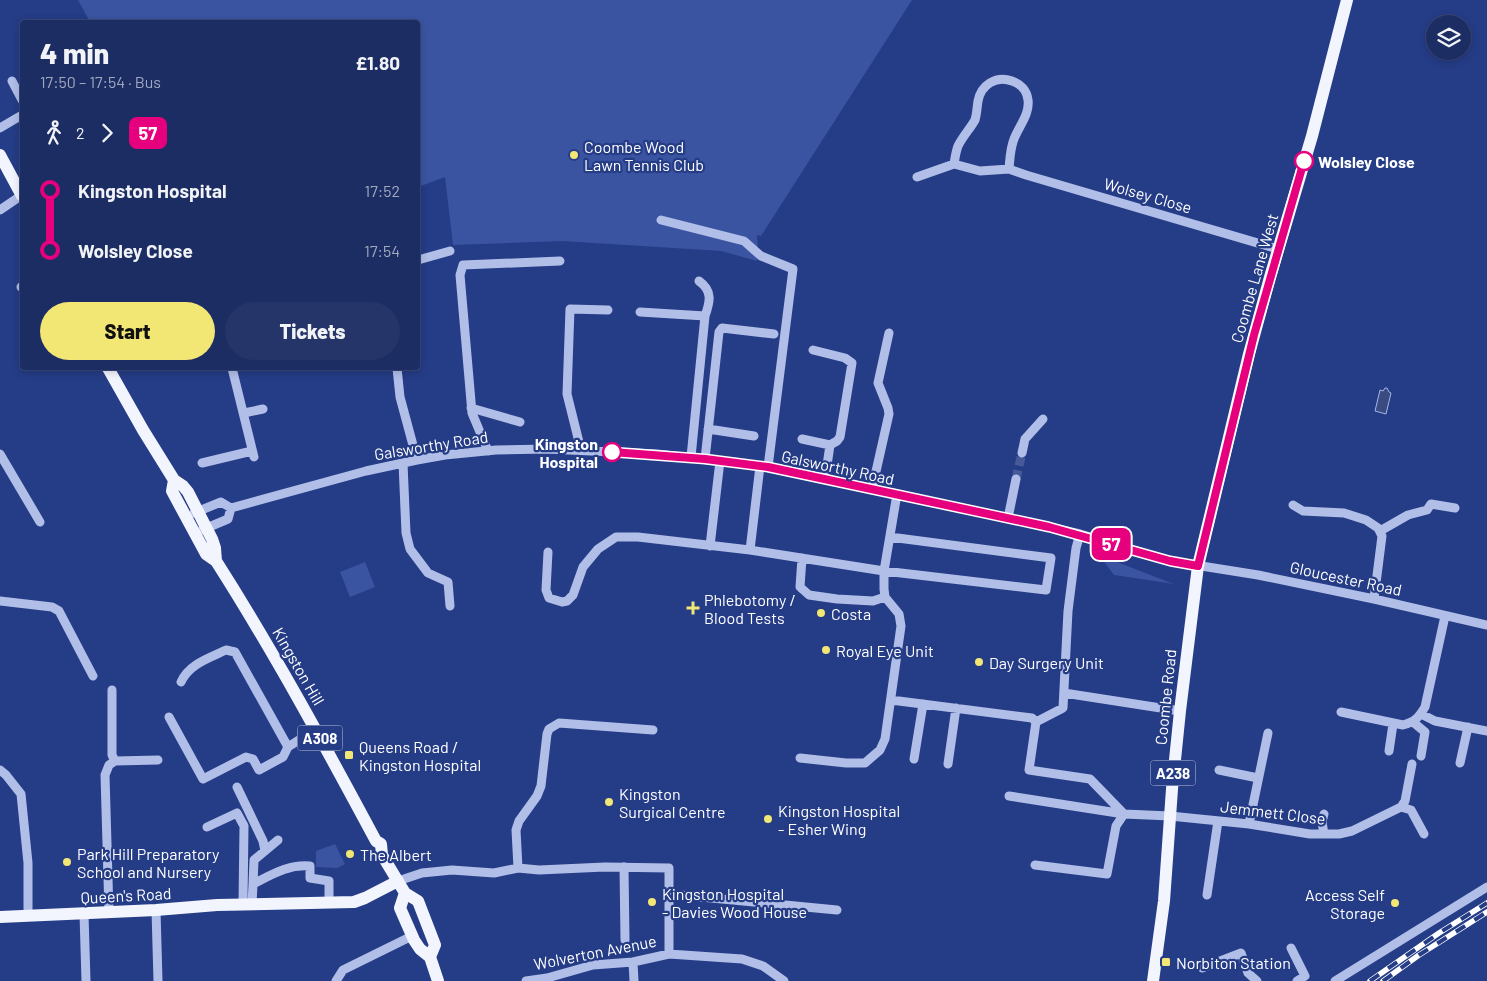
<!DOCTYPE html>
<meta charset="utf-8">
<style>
body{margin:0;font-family:Barlow,sans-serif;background:#25356a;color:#f1f3f6;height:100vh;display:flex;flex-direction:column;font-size:19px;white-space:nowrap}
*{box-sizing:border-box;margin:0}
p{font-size:16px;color:#a0a8bf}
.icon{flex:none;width:28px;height:28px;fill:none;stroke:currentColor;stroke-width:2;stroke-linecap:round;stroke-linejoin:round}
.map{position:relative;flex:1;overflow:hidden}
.details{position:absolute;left:20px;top:20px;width:400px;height:350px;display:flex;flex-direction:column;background:#1c2d64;border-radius:5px;box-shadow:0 2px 8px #0003,0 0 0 1px #3a4978}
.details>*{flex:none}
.badge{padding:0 10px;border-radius:8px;font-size:18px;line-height:32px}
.controls{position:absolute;left:1426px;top:15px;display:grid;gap:10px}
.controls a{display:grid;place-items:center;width:45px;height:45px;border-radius:50%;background:#1c2d64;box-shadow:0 2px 8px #0003,0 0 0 1px #3a4978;font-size:25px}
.map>.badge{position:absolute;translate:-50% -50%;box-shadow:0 0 0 2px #fff}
.legs{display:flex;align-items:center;gap:8px;height:55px;padding:0 20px;font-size:16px}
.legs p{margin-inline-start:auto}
.headline{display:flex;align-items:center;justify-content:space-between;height:85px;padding:0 20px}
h1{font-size:28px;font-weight:800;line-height:38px}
.cta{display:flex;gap:10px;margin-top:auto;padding:10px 20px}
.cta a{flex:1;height:58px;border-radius:30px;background:#f2e674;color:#111;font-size:20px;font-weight:800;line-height:58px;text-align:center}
.cta a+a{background:#25356a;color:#f1f3f6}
ul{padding:0 20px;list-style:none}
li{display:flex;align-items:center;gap:18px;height:60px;font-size:19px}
li i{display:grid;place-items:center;width:8px;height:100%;margin:0 6px;background:currentColor}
li i::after{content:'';width:12px;height:12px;margin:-6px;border:4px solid;border-radius:50%;background:#1c2d64}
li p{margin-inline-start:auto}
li:first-child i{background:linear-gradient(#0000 50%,currentColor 0)}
li:last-child i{background:linear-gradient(currentColor 50%,#0000 0)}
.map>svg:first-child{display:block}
.green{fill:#3a54a2}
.water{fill:#3a4b82;stroke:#a4b6e9}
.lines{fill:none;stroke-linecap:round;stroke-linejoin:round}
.minor-tunnel{stroke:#465998;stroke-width:9;stroke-dasharray:9 4.5;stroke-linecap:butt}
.minor{stroke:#b0bee8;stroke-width:9}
.major{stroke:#f2f4fe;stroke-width:12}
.rail-casing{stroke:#fff;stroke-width:5.5}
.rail{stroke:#253c86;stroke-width:4;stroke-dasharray:11;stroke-linecap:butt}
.line-1-casing{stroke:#fff;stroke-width:11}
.line-1{stroke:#e6007e;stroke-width:8}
.poi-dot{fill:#f2e674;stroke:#253c86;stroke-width:2}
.stop-1-dot{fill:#fff;stroke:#e6007e;stroke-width:2.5}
.labels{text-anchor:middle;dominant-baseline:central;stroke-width:4.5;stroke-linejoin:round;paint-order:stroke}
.shield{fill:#253c86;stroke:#bec4db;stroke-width:1}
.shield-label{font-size:15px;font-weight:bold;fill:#fff}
.poi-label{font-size:16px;fill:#fff;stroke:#253c86;text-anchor:start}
.stop-label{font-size:16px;font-weight:bold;fill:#fff;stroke:#253c86;text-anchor:start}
.street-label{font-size:16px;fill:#fff;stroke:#253c86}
</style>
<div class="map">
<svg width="1487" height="981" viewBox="0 0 1487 981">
<rect width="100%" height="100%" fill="#253c86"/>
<path class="green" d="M78 0H912L761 236 757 235 758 249 757 261 721 251 562 241 453 245 445 177 418 187V22H90Z
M1099 555 1174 584 1114 575Z
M365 562 375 587 350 597 340 572Z
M335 844 345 864 337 868 316 867V851Z"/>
<path class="water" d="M1385 388H1387L1389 392 1391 393 1386 414 1375 411 1380 390 1383 391Z"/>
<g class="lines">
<path class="minor-tunnel" d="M1016 479 1022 453"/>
<path class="minor" d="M12 81 22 100
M0 128 22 115
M954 164C955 158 956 151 958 146 963 136 970 129 975 120 977 113 977 107 978 101 981 85 996 75 1012 81 1021 84 1027 91 1028 100 1030 114 1019 126 1014 139 1010 149 1010 158 1009 169
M917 177 954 164 980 171 1009 169 1026 175 1278 249
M0 210 22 195
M661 220 744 241 761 256 793 269 768 467
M418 260 450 251
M699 281C713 291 710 302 705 316
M21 287 22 286
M640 312 705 316 691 457
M813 350 845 358 852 363 840 437 837 441 830 445
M232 368 254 457
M397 368 400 397 417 460
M471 408 520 422
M244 413 263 409
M708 429 754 436
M802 439 830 445 825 479
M581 450 567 394 570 309 608 310
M488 451 472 413 460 275 463 265 560 261
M1022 453 1025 439 1043 419
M0 454 40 522
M705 459 719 332 722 328 774 334
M202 463 252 451
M403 463 406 533 410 549 428 573 448 582 450 606
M872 489 889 414 888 408 878 383 889 333
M1293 505 1303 511 1344 513 1366 520 1378 528 1382 536 1374 599
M194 513 221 502 231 508 366 471 417 460 445 455 496 450 547 449 657 454 760 466 1049 527 1080 534 1170 561 1258 575 1374 599 1487 625
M1008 518 1016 479
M202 530 228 519 231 508
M1380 531 1408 515 1427 510 1431 504 1455 508
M710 546 720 461
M750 550 760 466
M548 552 546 590 549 598 562 602 567 601 573 595 583 567 598 549 616 537H638L750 550 884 571 1046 590 1051 558 890 537
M802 558 800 587 809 595 837 599 873 601 885 597
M0 601 52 607 59 611 93 676
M181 682C189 664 209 658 226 650L235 652 288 747
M112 690V755L115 761
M1064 693 1180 711
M891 700 1032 718 1036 722 1029 770 1090 779 1124 814 1116 826 1107 874 1035 865
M1341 712 1403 725C1415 722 1419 717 1425 707L1445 616
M1421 714 1435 721 1487 731
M169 717 203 779 246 757 253 759 259 770 283 757 288 747 316 729
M1036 722 1063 708 1068 611 1076 548 1080 534
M1413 722 1425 732 1421 756
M1389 751 1393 724
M800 758 846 763H865L880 750 885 739 901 626 899 614 885 597 884 589V571L897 494
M914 759 923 704
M1460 763 1468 727
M948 764 956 708
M0 770 6 775 21 794 28 863V916
M1219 770 1258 778
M237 787 263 841 265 851
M1009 796 1124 814 1170 816 1249 824 1310 834H1339L1352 831 1401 807 1405 801 1412 764
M1401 807 1411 810 1424 834
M1249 824 1268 733
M207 827 237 813 244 826 243 904
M1324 834 1322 822 1324 814
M624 867 625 940
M518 868 516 830 519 821 537 796 541 786 547 734 549 729 559 723 653 730
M398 881 422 873 452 870 494 873 518 868 539 870 605 867 669 868V954
M253 884 254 860 278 840
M669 894 837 910
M1207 895 1218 821
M252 904 253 884C271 875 288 864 310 866V878L329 881V902
M156 910 158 981
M109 913 105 775 109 765 115 761 158 760
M84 914 86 981
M1291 948 1305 976 1297 981
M633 962 634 981
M1202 968 1241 953 1248 973 1257 981
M336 981 343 970 412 936
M526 981 547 978 593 965 633 962 669 954 742 959 763 966 784 981
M1335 981 1487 887"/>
<path class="major" d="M0 155 22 196
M108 368 143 430 174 480 183 486 188 492 212 539 215 548 216 561
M174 480 172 491 206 554 216 561C274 652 325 746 376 841L381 844 382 855 405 893 418 901 435 945 430 957
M405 893 400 908 414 940 420 949 430 957 438 981
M0 917 156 910 217 905 354 902 365 898 398 881
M1153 981 1164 901 1172 789 1180 711 1198 566 1249 354 1270 277 1312 136 1347 0"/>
<defs>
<path id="rail" d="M1370 981 1439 933 1487 903
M1383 981 1419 955 1487 912"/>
</defs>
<use href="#rail" class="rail-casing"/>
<use href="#rail" class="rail"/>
</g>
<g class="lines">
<defs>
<path id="line-1" d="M612 452 705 459 768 467 1049 527 1170 561 1198 566 1254 335 1304 161"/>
</defs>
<use href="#line-1" class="line-1-casing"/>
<use href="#line-1" class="line-1"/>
</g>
<g class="poi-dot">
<circle cx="574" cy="155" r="5"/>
<path d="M690.5 600.5h5v5h5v5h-5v5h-5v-5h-5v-5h5z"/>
<circle cx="821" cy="613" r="5"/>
<circle cx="826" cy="650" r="5"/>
<circle cx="979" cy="662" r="5"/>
<rect x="344" y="750" width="10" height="10" rx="2.5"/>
<circle cx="609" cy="802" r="5"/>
<circle cx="768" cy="819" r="5"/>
<circle cx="350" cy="854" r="5"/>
<circle cx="67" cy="862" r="5"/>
<circle cx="652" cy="902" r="5"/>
<circle cx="1395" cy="903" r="5"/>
<rect x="1161" y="957" width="10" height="10" rx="2.5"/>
</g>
<g class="stop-1-dot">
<circle cx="1304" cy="161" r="9"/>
<circle cx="612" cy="452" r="9"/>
</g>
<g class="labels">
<g class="shield">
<rect x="297.5" y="725.5" width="45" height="25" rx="4"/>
<rect x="1150.5" y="760.5" width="45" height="25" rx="4"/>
</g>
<g class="shield-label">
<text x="320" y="738">A308</text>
<text x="1173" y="773">A238</text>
</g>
<g class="poi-label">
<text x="584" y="146">Coombe Wood<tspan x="584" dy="18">Lawn Tennis Club</tspan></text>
<text x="704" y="599">Phlebotomy /<tspan x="704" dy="18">Blood Tests</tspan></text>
<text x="831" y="613">Costa</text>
<text x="836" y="650">Royal Eye Unit</text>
<text x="989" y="662">Day Surgery Unit</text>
<text x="359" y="746">Queens Road /<tspan x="359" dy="18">Kingston Hospital</tspan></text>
<text x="619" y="793">Kingston<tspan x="619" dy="18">Surgical Centre</tspan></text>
<text x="778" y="810">Kingston Hospital<tspan x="778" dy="18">- Esher Wing</tspan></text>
<text x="77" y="853">Park Hill Preparatory<tspan x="77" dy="18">School and Nursery</tspan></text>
<text x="360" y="854">The Albert</text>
<text x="662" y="893">Kingston Hospital<tspan x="662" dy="18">- Davies Wood House</tspan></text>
<text x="1385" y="894" text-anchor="end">Access Self<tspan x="1385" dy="18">Storage</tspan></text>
<text x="1176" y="962">Norbiton Station</text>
</g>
<g class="stop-label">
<text x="1318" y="161">Wolsley Close</text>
<text x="598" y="443" text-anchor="end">Kingston<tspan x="598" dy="18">Hospital</tspan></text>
</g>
<g class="street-label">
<text transform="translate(1148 195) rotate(16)">Wolsey Close</text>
<text transform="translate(1254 278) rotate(-74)">Coombe Lane West</text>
<text transform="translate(431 445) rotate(-9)">Galsworthy Road</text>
<text transform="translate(838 467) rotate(12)">Galsworthy Road</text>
<text transform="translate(1346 578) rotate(12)">Gloucester Road</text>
<text transform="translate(299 666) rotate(60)">Kingston Hill</text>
<text transform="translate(1165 697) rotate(-84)">Coombe Road</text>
<text transform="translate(1273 812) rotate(7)">Jemmett Close</text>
<text transform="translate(126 895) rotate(-3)">Queen's Road</text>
<text transform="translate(595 952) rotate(-11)">Wolverton Avenue</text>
</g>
</g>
</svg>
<div class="controls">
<a><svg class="icon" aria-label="layers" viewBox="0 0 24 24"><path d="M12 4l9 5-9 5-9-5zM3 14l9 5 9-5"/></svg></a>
</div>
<b class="badge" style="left:1111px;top:544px;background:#e6007e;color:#fff">57</b>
<section class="details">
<div class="headline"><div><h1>4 min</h1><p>17:50 – 17:54 · Bus</p></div><b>£1.80</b></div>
<div class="legs"><svg class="icon" aria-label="walk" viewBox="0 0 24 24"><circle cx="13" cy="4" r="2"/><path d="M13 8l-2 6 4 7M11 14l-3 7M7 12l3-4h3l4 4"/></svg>2<svg class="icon" aria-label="forward" viewBox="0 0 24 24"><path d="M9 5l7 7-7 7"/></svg><b class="badge" style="background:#e6007e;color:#fff">57</b></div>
<ul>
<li><i style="color:#e6007e"></i><b>Kingston Hospital</b><p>17:52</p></li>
<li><i style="color:#e6007e"></i><b>Wolsley Close</b><p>17:54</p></li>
</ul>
<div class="cta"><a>Start</a><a>Tickets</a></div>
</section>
</div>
